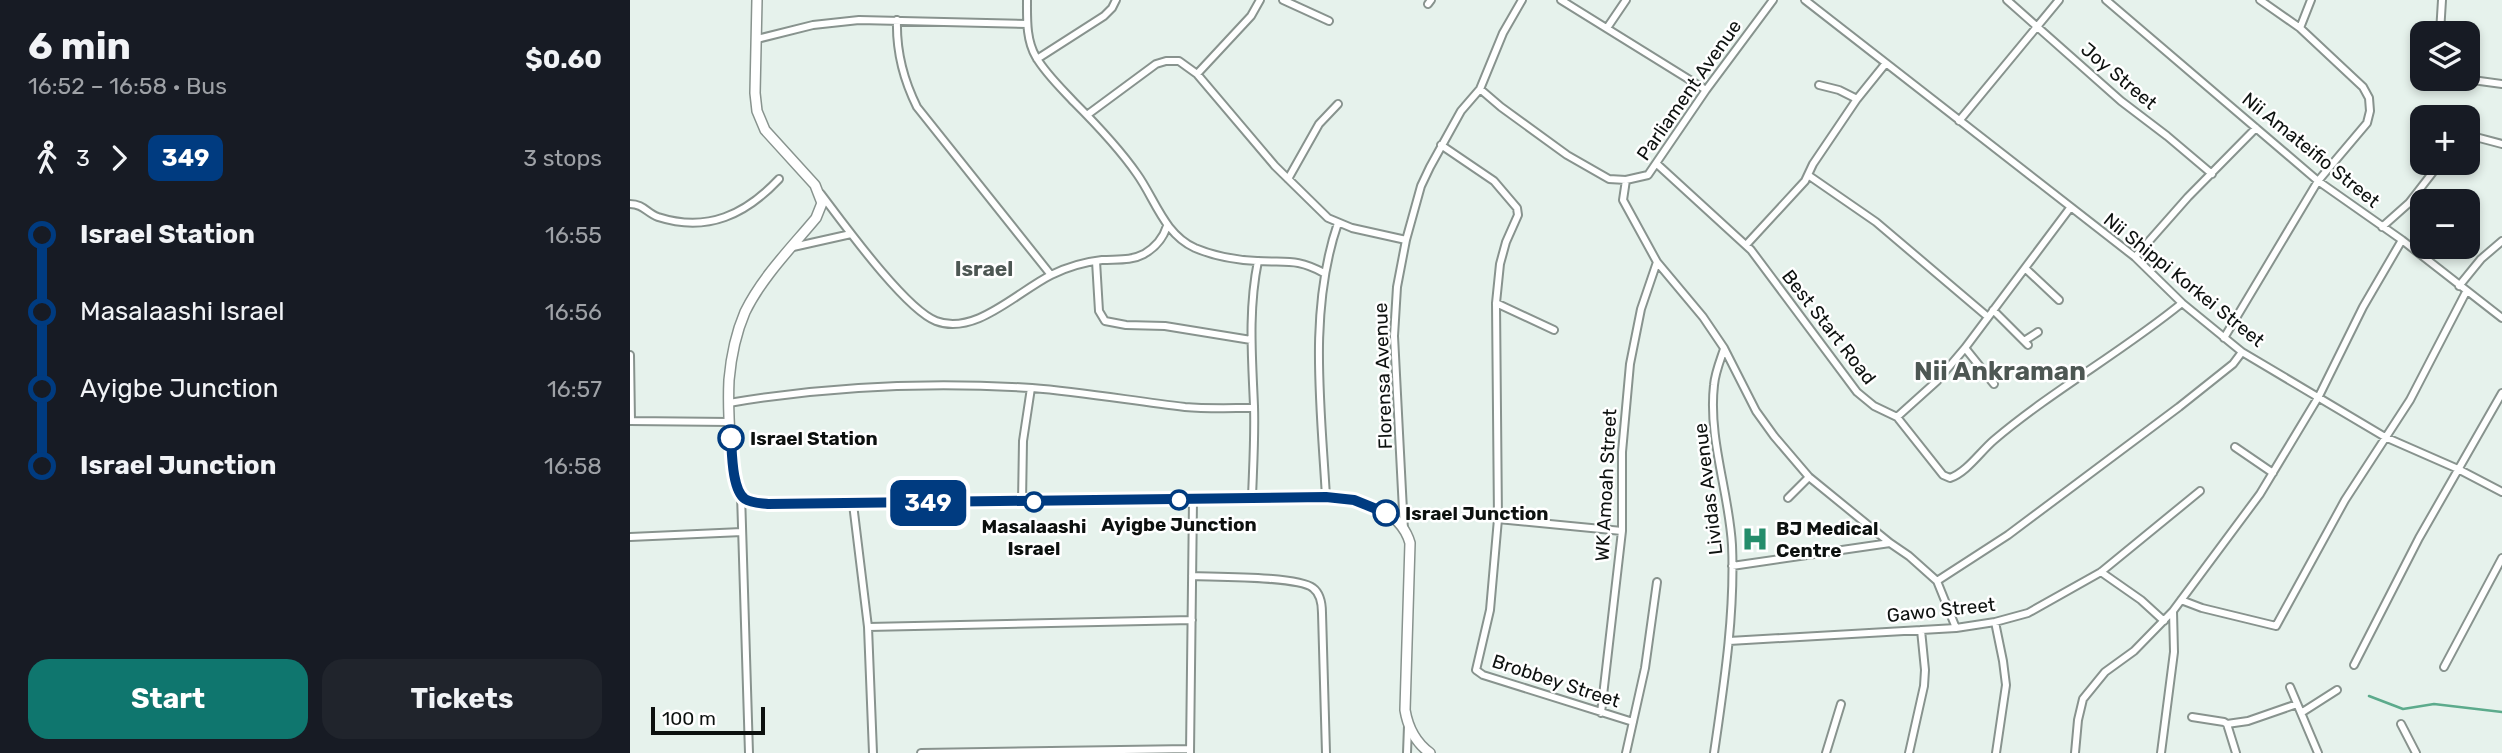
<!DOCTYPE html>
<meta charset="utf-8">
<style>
body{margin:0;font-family:Rubik,sans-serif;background:#20242c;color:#f1f3f6;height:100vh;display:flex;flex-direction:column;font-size:26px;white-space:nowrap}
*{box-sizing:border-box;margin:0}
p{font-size:23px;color:#9ea1a6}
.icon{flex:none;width:38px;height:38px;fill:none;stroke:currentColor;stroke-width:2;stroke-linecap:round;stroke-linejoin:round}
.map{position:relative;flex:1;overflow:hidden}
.details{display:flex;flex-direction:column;background:#171b24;width:630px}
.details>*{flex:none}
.badge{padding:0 14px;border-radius:10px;font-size:24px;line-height:46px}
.tools{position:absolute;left:1780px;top:21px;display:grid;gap:14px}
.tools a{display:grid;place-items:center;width:70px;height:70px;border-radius:14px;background:#171b24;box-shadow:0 4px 10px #0003;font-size:35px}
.scale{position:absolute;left:21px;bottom:18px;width:114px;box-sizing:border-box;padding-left:7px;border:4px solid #0d110f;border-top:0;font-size:19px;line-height:24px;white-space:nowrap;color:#0d110f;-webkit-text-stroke:5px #fff;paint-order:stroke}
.map>.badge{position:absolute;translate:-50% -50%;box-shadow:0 0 0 4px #fff}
.legs{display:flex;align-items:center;gap:10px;height:77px;padding:0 28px;font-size:23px}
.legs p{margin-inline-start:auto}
.overview{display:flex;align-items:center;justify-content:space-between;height:119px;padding:0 28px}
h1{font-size:38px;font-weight:700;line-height:52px}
.cta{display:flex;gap:14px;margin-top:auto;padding:14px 28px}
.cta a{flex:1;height:80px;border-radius:21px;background:#0f766e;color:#fff;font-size:28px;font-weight:700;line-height:80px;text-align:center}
.cta a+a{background:#20242c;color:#f1f3f6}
ul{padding:0 28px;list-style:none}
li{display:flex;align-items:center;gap:24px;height:77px;font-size:26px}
li i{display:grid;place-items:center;width:10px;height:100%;margin:0 9px;background:currentColor}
li i::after{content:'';width:18px;height:18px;margin:-9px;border:5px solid;border-radius:50%;background:#171b24}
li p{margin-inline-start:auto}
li:first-child i{background:linear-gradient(#0000 50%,currentColor 0)}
li:last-child i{background:linear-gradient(currentColor 50%,#0000 0)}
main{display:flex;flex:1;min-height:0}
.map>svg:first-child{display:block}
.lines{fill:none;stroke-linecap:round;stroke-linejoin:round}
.stream{stroke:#5cab8c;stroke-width:2.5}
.street-casing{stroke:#88938e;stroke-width:10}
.secondary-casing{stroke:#88938e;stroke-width:12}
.street{stroke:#fff;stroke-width:6}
.secondary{stroke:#fff;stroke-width:9}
.line-1-casing{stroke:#fff;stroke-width:16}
.line-1{stroke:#003b80;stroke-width:10}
.stop-1-dot{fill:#fff;stroke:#003b80;stroke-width:3.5}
.labels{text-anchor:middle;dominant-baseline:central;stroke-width:5;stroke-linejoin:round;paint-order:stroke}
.street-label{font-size:19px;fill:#0d110f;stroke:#fff}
.stop-label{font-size:19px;font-weight:bold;fill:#0d110f;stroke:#fff;text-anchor:start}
.poi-label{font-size:19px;font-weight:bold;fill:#0d110f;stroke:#fff;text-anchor:start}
.neighbourhood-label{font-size:21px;font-weight:bold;fill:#4d5753;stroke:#fff}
.district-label{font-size:26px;font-weight:bold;fill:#4d5753;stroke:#fff}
</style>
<main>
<section class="details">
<div class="overview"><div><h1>6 min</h1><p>16:52 – 16:58 · Bus</p></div><b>$0.60</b></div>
<div class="legs"><svg class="icon" aria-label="walk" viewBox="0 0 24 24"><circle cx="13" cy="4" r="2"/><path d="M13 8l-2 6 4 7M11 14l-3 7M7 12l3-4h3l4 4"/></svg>3<svg class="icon" aria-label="forward" viewBox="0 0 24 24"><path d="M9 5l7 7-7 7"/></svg><b class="badge" style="background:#003b80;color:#fff">349</b><p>3 stops</p></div>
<ul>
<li><i style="color:#003b80"></i><b>Israel Station</b><p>16:55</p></li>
<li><i style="color:#003b80"></i><span>Masalaashi Israel</span><p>16:56</p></li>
<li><i style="color:#003b80"></i><span>Ayigbe Junction</span><p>16:57</p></li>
<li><i style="color:#003b80"></i><b>Israel Junction</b><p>16:58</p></li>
</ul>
<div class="cta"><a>Start</a><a>Tickets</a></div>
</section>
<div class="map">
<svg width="1872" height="753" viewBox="0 0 1872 753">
<rect width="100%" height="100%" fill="#e6f2ec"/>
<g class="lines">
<path class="stream" d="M1739 696 1773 709 1804 704 1872 712"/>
<defs>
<path id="street" d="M397 0C397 19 396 40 406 57 416 74 431 88 444 102 466 124 489 148 507 174 525 199 534 234 565 248 584 256 607 260 627 261 657 263 666 258 694 273
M653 0 699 21
M931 0 1076 90
M1175 0 1505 257 1552 303 1612 352 1755 437 1828 469 1872 492
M1377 0 1491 101 1537 136 1582 174
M1476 0 1688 181 1772 240 1872 318
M798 4 801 0
M267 20C266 52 273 79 287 107L421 275
M977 28 996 0
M1670 28 1681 0
M1810 33 1812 0
M127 39 183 25 229 20 397 24
M407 59 474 16 482 8 486 0
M567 74 621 16 630 0
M1835 79 1872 84
M1189 85 1209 90 1227 99
M850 89 871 107 937 155 979 179 996 180 1018 175 1076 90 1143 0
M457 115 526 64 536 61H549L567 74 645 166 698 218 722 228 776 240
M1329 121 1429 0
M1838 135 1872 144
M811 145 864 181 887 208 888 215 876 242 870 264 866 303 868 519 860 610 846 670 853 675 1003 722
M1027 164 1121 250 1227 392 1244 406 1267 417 1313 475 1320 478C1337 472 1350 452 1364 440 1423 390 1492 352 1552 303
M1178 175 1246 222 1358 317
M658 179 689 124 708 104
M996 180 993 200 1027 262 1073 317 1094 348 1126 411 1144 436 1179 477 1260 543 1279 556 1307 581 1326 628
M191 194C213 223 275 309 306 321 345 336 387 292 421 275 437 267 454 262 472 260 487 259 501 261 514 254 526 247 533 239 537 226
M0 204C13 204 17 213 28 217 78 233 116 214 149 179
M1752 227 1779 203 1810 163
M1116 245 1175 181 1183 164 1227 99 1256 63
M163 247 221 234
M1505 257 1558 197 1626 128
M466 261 469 311 475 321 496 325 535 326 621 340
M1396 269 1429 300
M1829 286 1851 259 1872 241
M866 303 924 330
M1363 310 1398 345
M1594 338 1688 181 1737 123 1740 111 1739 98 1733 87 1670 28 1630 0
M1394 341 1408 332
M1335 348 1364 384
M0 355 1 421
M99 403C198 386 302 382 402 388 453 392 503 401 555 407 577 409 601 408 624 408
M1267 417 1307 381 1335 348 1440 208
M0 421 100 422
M1605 447 1643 473
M111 494 119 753
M696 497C691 407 678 310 708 223
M622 498C623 468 625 437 624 406 622 357 618 310 628 261
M1158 498 1179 477
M392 502 393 441 401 388
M223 504 238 627 243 753
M868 519 992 531
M774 530 764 336 767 287 776 240 791 186 800 167 831 111 850 89 873 33 892 0
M0 537 112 532
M1102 566 1260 543
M1471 572 1511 600 1534 621
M562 576C585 577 668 576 683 588 691 594 692 604 692 613L696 753
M1307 581 1378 535 1549 407 1603 364 1612 352
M1551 600 1572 608 1646 626 1715 500 1780 400 1836 292
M1543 611 1630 494 1689 396 1733 307 1772 240
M1365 622 1373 661 1376 685 1366 753
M238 627 562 620
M1099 641 1326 628 1365 622 1398 613 1471 572 1570 491
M1724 665 1789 538 1872 393
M1814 667 1872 558
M1660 687 1688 753
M971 713 992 531V452L1000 364 1011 309 1027 262
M1671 713 1707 690
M1562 717 1594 722 1597 724 1606 753
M1597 724 1618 721 1667 704
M1771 724 1786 753
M291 753 560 749
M560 753 563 500
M777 753 778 726
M996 753 1015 668 1027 582
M1084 753C1094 684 1105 614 1102 545 1099 492 1078 439 1084 385 1085 373 1090 361 1094 349
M1196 753 1211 704
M1279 753 1294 686 1295 670 1291 630
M1445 753 1448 720 1453 699 1475 672 1504 651 1543 611 1544 652 1531 753"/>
<path id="secondary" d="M127 0 125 93 127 111 135 130 185 185 192 203 186 218C162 247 132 277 115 312 106 333 101 357 99 380 98 402 99 482 113 496 119 503 129 503 138 504L696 497C728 498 770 508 780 543L775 710C778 728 785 742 800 753"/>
</defs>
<use href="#street" class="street-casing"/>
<use href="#secondary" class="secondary-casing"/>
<use href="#street" class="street"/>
<use href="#secondary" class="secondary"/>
</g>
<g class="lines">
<defs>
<path id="line-1" d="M101 438C102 453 102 490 115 499 121 503 131 503 138 504L696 497 724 500 756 513"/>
</defs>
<use href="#line-1" class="line-1-casing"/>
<use href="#line-1" class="line-1"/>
</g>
<defs>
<symbol id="hospital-bare" viewBox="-9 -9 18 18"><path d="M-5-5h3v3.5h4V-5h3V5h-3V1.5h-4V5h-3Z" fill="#248d6b" stroke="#fff" stroke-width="2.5" paint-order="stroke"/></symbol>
</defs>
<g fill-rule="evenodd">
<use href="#hospital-bare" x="1106" y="520" width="38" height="38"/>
</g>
<g class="stop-1-dot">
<circle cx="101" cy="438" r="12"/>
<circle cx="549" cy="500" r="9"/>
<circle cx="404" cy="502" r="9"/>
<circle cx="756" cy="513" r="12"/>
</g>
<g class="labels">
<g class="street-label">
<text transform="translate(1489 76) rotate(40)">Joy Street</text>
<text transform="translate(1059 90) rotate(-55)">Parliament Avenue</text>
<text transform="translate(1681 150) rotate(39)">Nii Amateifio Street</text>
<text transform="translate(1554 280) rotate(39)">Nii Shippi Korkei Street</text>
<text transform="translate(1199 327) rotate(52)">Best Start Road</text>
<text transform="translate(753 376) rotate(-92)">Florensa Avenue</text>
<text transform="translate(976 485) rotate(-87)">WK Amoah Street</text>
<text transform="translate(1078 489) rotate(-97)">Lividas Avenue</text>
<text transform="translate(1311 610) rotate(-6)">Gawo Street</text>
<text transform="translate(926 681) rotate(18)">Brobbey Street</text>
</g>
<g class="stop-label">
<text x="120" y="438">Israel Station</text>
<text x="775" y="513">Israel Junction</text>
<text x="549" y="524" text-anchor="middle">Ayigbe Junction</text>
<text x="404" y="526" text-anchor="middle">Masalaashi<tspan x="404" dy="22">Israel</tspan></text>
</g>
<g class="poi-label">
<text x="1146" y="528">BJ Medical<tspan x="1146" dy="22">Centre</tspan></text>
</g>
<g class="neighbourhood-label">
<text x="354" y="268">Israel</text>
</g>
<g class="district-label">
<text x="1370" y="371">Nii Ankraman</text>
</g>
</g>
</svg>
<div class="tools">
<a><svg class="icon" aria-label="layers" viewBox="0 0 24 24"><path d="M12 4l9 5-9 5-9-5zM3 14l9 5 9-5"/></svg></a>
<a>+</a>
<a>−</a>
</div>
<div class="scale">100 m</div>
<b class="badge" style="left:298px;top:503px;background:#003b80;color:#fff">349</b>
</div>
</main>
